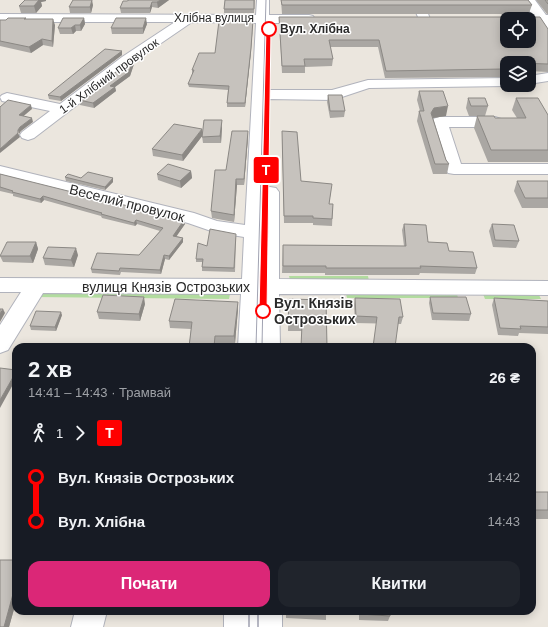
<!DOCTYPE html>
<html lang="uk">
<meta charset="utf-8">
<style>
body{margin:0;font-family:Arial,sans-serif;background:#20242c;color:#f1f3f6;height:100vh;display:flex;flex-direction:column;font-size:15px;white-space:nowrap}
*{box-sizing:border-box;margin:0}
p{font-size:13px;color:#9ea1a6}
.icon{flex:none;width:22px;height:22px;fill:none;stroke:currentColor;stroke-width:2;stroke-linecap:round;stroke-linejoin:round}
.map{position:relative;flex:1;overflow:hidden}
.side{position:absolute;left:12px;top:343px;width:524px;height:272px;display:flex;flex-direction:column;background:#171b24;border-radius:12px;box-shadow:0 2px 10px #0003}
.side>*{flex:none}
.badge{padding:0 8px;border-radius:3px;font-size:14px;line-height:26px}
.fabs{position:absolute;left:500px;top:12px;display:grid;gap:8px}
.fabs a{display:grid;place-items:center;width:36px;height:36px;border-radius:8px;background:#171b24;box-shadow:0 2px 10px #0003;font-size:20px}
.map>.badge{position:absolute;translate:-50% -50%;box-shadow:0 0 0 2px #fff}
.legs{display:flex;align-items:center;gap:6px;height:44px;padding:0 16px;font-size:13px}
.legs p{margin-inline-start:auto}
.summary{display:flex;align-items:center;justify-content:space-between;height:68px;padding:0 16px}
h1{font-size:22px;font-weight:600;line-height:30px}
.action{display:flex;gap:8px;margin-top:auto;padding:8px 16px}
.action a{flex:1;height:46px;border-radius:12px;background:#db2777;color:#fff;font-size:16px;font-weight:600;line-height:46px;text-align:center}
.action a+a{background:#20242c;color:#f1f3f6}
ul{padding:0 16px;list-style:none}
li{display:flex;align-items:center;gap:14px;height:44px;font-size:15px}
li i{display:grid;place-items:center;width:6px;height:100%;margin:0 5px;background:currentColor}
li i::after{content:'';width:10px;height:10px;margin:-5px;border:3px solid;border-radius:50%;background:#171b24}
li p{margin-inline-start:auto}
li:first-child i{background:linear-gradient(#0000 50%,currentColor 0)}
li:last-child i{background:linear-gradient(currentColor 50%,#0000 0)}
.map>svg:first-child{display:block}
.green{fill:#b2dc9f}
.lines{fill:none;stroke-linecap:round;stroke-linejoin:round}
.minor-casing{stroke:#b1b3bc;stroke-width:2}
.minor{fill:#fff;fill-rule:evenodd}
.tram-far1{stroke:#a1a3b2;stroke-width:1}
.tram{stroke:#a1a3b2;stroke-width:1.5}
.wall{fill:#aaa7a3}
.shaded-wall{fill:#8b8884}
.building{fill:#c6c2bd;stroke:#8b8884;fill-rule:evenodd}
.line-1{fill:#f00;stroke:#fff}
.stop-1-dot{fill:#fff;stroke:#f00;stroke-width:2}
.labels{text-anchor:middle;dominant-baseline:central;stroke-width:3;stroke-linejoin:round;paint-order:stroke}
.far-street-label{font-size:12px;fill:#2a2a2a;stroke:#fff}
.far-stop-label{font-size:12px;font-weight:bold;fill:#2a2a2a;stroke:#fff;text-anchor:start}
.street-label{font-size:14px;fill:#2a2a2a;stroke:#fff}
.stop-label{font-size:14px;font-weight:bold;fill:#2a2a2a;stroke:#fff;text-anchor:start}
</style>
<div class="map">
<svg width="548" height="627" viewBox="0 0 548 627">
<rect width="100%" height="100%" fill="#ebe6de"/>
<path class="green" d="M289 276H368L369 281 290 280Z
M35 292 230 294 229 299 33 297Z
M346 294H457L458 298H347Z
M483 294 539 295 541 299H485Z"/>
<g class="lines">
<defs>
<path id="minor" d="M257 0H269V15H309L313 16 315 19 313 22 309 23H269L267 90H332L368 80 507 78V85H512L507 86 369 88 333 100 267 99 265 188 270 187 276 188 279 192V279L548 281V295L279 294 280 347H238L241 294 43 293 8 350 0 353V325L21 292H0V278L242 279 244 237 214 232 188 223 0 176V166L194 213 217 221 245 225 256 23 192 22 132 63 34 138 28 140 22 138 20 135 22 132 50 111 2 101 0 97 2 95 7 93 60 104 122 57 175 22H0V14L256 15Z
M411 0H423L430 19 428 22H420Z
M523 0H535L546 15H548V30L543 29 539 23H529V19H507V22L505 19 507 16 532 15Z
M548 73V81L529 84V76Z
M439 117H495L501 119 503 122 501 125 495 127H449L461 164H548V174H454L448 173 445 169 431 122 433 119Z
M75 611H107L103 627H71Z
M224 611H282V627H224Z"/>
</defs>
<use href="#minor" class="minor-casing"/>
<use href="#minor" class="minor"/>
<path class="tram-far1" d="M256 347 266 0
M262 347 263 297"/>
<path class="tram" d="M249 611V627
M258 611V627"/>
</g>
<path class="wall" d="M25 0H46V1L41 2 42 6 36 13H21L19 6Z
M129 0H169L158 8 152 7 150 13H121L120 8Z
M225 0H255L254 13H224V9Z
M281 0H528L532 5 529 13 531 17 548 29V72L529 71V63H507V75H501V77L385 78 378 47H330L333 59 332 66 305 67V73H282L279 17H509L510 14H282Z
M536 0H548V14H547Z
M93 5 91 13H70L69 7Z
M26 18V19L55 25 53 47 43 45 31 53 0 46V20H6Z
M84 18 85 24 81 31H76L73 34H60L58 28Z
M147 24 143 34H112L111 28Z
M122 51V55L61 101 49 99 48 95Z
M251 51 245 107H227V103L228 90 189 87 188 84 193 74 192 73V70L215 53Z
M133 59 134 64 130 76 115 87 116 91 94 108 80 105 79 100Z
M419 91 446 116 433 118 446 160 449 164 447 174H433L417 121 419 111H420L417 100Z
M328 95 345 111 344 117 330 118 327 102Z
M468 98 488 106 485 116H469L466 108Z
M516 98 548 115V162H488L474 128 477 116 495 118H517L512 110Z
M222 127 221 143H203L202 136 183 161 153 156 152 149 203 134Z
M248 137 244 185H237L234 222 212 218 211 211Z
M282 138 301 181 331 191 329 204H333L332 226 313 225V223H284Z
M191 171 192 178 181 188 158 180 157 174Z
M0 174 185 224 176 236 183 238V242L169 260 165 259 161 274 121 272 120 275 92 273 91 269 139 255 160 231 137 224 135 226 102 218 101 216 44 200 41 203 13 196V194L0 191Z
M65 177 81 178 113 182 105 190 66 181Z
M517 181H548V208H522L514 191Z
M404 224 428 242 449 251 477 268 475 274 420 273 419 275H325V273H282L283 245 404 246 402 230Z
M492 224 519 241 516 248 493 247 489 231Z
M236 237 235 272 202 271V262H196V259L207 246Z
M36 242 38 249 33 263 3 262 0 256Z
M78 255 74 267 45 265 43 258Z
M430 297 471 314 469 321 432 320 429 303Z
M355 298 403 317 401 324 355 323 354 305Z
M494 298 548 301V334L519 333 518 336 498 335 492 305Z
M289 299 327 347 302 331H288Z
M238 302V309L235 343H216L215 347H189L191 329 170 328 169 321Z
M145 304 140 321 99 319 97 312Z
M62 315 56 331 31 330 30 326Z
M532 492H548V519H532Z
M16 560V602L9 627H0Z
M108 611H139V614H110Z
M286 611 326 614V620L286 618Z
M359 611H390V616L388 621 359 620Z"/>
<path class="shaded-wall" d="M30 0H46V1L41 2 42 6 36 13 34 6Z
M92 0 93 5 91 13 90 7Z
M161 0H169L158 8 157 2Z
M152 2V7L150 13V8Z
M84 18 85 24 81 31 80 25Z
M146 18 147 24 143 34V28Z
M53 19 55 25 53 47 52 41Z
M253 24 251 51 245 107V103Z
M75 25 76 31 73 34 71 28Z
M42 39 43 45 31 53 29 47Z
M122 51V55L61 101 60 97Z
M133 59 134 64 130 76 115 87 116 91 94 108 93 103Z
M31 105 32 109 20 119 19 115Z
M448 106 446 116 433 118 431 113 434 108Z
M32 118 33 122 21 131 19 134 18 130 20 127Z
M222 120V127L221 143 220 136Z
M202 129 203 135 183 161 182 155Z
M248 131V137L244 185V179Z
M18 133 20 137 0 153V149Z
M191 171 192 178 181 188 180 181Z
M113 178V182L105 190V187Z
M236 179 237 185 234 222V215Z
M43 196 44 200 41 203 40 199Z
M136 220 137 224 135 226 134 223Z
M184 220 185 224 174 240 173 236Z
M183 238V242L169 260V256Z
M36 242 38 249 33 263 30 256Z
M76 248 78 255 74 267 71 260Z
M164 255 165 259 161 274 160 270Z
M144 297 145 304 140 321 139 314Z
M238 302V309L235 343 234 336Z
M3 309 5 313 0 322V314Z
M61 312 62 315 56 331 55 327Z
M215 336V347H214Z
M16 372V379L0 408V400Z
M13 594 16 599V602L9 627H4Z"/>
<path class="building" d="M25 0H39L34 6H19Z
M73 0H92L90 7H69Z
M129 0H161L157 2H152L150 8H120L123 1H127Z
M225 0H254V9H224Z
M281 0H528L532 5H282Z
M545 0H548V4Z
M510 13H529L531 17H540L548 29V64L517 63H507V67H502L503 69 386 71 379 40H329L333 59H304L305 66H282L279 17H509ZM507 19H529V41H507Z
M8 18H26L24 19H53L52 41 42 39 29 47 0 41V20H6Z
M63 18H84L80 25H75L71 28H58Z
M116 18H146L143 28H111Z
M253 20 251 48 245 103H227L229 86 188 84 194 70H192L199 53H215L219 21Z
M105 49 122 51 60 97 48 95 89 62Z
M133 59 129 72 110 86 115 87 93 103 79 100Z
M419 91H443L448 106 434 108 431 113 446 160 449 164H435L419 111H424Z
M328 95H342L345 111H330Z
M468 98H485L488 106H471Z
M516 98H538L548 115V150H491L477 116H494L495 118H526Z
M8 100 31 105 19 115 32 118 20 127 18 130V133L0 149V107Z
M204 120H222L220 136 202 137Z
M174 124 202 129 182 155 152 149Z
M232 131H248L244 179H236L234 215 211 211 215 170H226Z
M282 131 297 132 301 181 332 184 329 204H333L332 219 313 218V216H284Z
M168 164 191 171 180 181 157 174Z
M88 172 113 178 105 187 65 177 68 174 81 178Z
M0 174 184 220 173 236 183 238 169 256 164 255 160 270 120 268 119 271 91 269 97 253 139 255 163 228 136 220 134 223 101 214 102 213 43 196 40 199 12 192 13 191 0 187Z
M517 181H548V198H525Z
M404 224 426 225 428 242 447 243 449 251 473 252 477 268 420 266 421 268H326V266H283V245L406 246Z
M492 224 514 225 519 241 495 240Z
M210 229 236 234 234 268 202 267 203 259H196L198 243 207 246Z
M7 242H36L30 256H0Z
M48 247 76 248 71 260 43 258Z
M103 295 144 297 139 314 97 312Z
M430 297H466L471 314 433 313Z
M355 298 400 299 403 317H399L395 347H373L377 317 356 316Z
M494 298 548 301V327L520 326 521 329 500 328Z
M175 299 238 302 234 336H215L214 347H189L192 322 169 321Z
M289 299 326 300 327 347H301L302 324H288Z
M0 309H3L0 314Z
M36 311 61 312 55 327 30 326Z
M0 368 16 370V372L0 400Z
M532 492H548V510H532Z
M0 560H16V594H13L4 627H0Z
M286 611H326V614L286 613Z
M360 611H390V616L360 614Z"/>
<path class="line-1" d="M269 27 271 29 267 311 263 314 259 311 266 29Z"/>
<g class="stop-1-dot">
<circle cx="269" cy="29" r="7"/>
<circle cx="263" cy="311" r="7"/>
</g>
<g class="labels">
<g class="far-street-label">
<text x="214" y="18">Хлібна вулиця</text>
<text transform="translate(109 76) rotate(-36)">1-й Хлібний провулок</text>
</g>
<g class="far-stop-label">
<text x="280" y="29">Вул. Хлібна</text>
</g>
<g class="street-label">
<text transform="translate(127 203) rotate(14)">Веселий провулок</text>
<text x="166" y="287">вулиця Князів Острозьких</text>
</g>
<g class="stop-label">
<text x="274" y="303">Вул. Князів<tspan x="274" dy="16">Острозьких</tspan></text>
</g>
</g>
</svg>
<div class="fabs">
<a><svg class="icon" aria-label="locate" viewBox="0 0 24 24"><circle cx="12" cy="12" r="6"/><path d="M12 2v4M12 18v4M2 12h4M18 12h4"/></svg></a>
<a><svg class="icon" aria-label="layers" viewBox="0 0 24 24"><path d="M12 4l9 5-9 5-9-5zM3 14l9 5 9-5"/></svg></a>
</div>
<b class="badge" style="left:266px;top:170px;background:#f00;color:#fff">Т</b>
<section class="side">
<div class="summary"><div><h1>2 хв</h1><p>14:41 – 14:43 · Трамвай</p></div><b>26 ₴</b></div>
<div class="legs"><svg class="icon" aria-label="walk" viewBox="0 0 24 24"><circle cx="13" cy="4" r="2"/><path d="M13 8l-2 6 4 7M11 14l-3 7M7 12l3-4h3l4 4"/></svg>1<svg class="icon" aria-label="forward" viewBox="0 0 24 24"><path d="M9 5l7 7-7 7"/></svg><b class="badge" style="background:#f00;color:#fff">Т</b></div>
<ul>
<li><i style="color:#f00"></i><b>Вул. Князів Острозьких</b><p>14:42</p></li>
<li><i style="color:#f00"></i><b>Вул. Хлібна</b><p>14:43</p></li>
</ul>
<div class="action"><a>Почати</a><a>Квитки</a></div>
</section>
</div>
